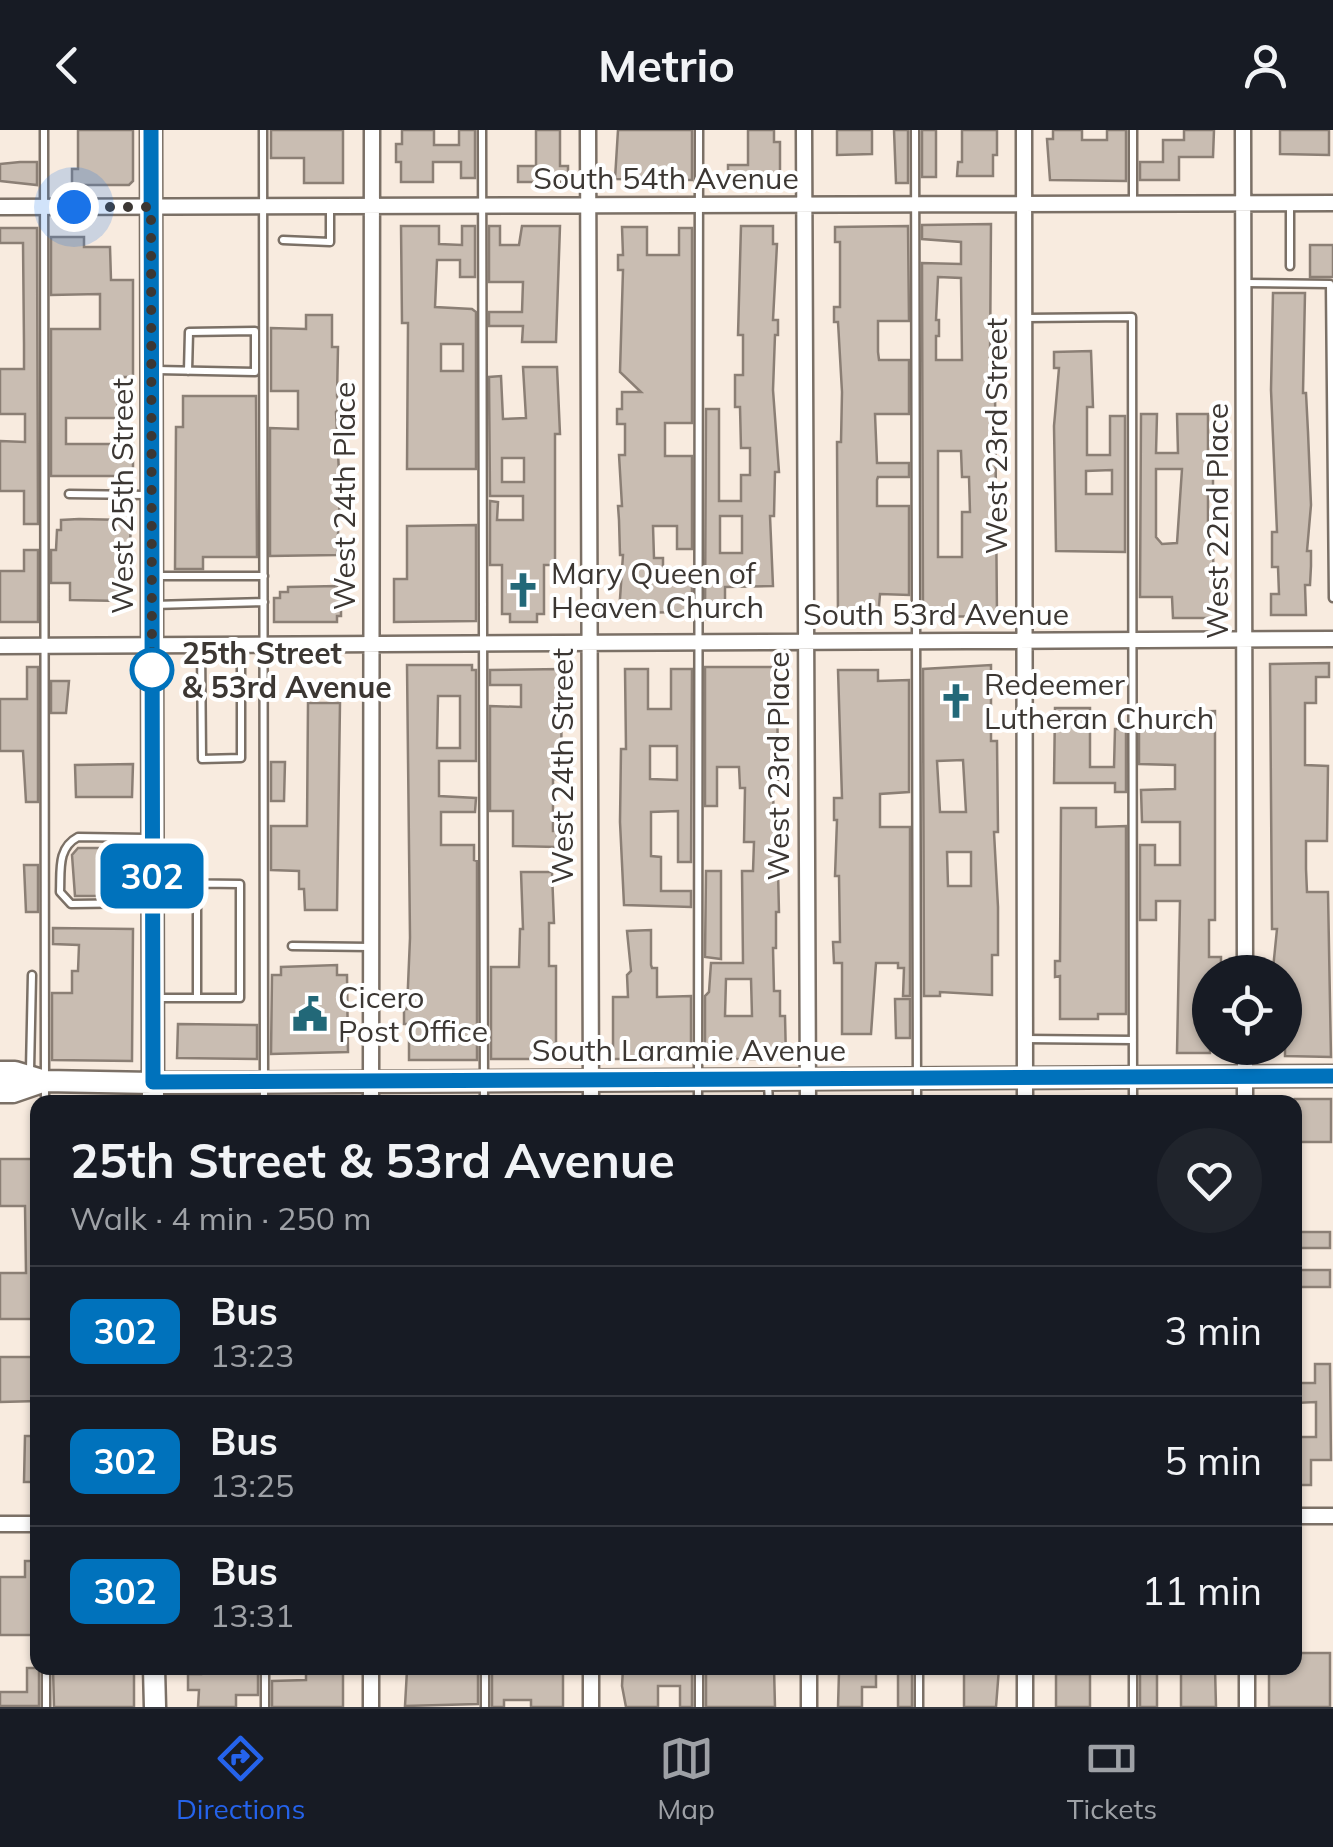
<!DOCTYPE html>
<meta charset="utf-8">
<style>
body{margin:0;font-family:Mulish,sans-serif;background:#20242c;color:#f1f3f6;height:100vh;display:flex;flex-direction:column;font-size:38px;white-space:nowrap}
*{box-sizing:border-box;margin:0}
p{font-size:32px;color:#9ea1a6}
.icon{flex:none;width:55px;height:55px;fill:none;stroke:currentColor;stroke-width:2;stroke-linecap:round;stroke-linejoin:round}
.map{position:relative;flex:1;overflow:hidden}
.side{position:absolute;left:30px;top:965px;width:1272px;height:580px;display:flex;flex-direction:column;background:#171b24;border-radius:20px;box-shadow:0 2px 8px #0004}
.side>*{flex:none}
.badge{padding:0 20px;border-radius:15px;font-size:35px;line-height:65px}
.fabs{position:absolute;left:1192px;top:825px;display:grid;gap:20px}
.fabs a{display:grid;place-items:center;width:110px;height:110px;border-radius:50%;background:#171b24;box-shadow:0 2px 8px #0004;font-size:50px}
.you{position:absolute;width:50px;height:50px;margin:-25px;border:8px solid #fff;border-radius:50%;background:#1a73e8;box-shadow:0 0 0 15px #1a73e833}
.map>.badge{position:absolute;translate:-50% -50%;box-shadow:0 0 0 5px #fff}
.round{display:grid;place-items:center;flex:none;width:105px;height:105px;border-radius:52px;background:#20242c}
.head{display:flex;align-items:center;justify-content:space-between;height:170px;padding:0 40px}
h1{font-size:48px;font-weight:700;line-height:75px}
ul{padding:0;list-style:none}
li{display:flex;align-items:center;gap:30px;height:130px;padding:0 40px;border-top:2px solid #363941}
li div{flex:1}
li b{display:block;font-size:38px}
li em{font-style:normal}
li .badge{min-width:110px;font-weight:700;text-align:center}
header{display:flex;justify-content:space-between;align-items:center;height:130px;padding:0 40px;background:#171b24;font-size:45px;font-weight:700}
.menu{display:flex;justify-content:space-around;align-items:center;height:140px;border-top:2px solid #363941;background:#171b24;font-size:28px;color:#9ea1a6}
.menu a{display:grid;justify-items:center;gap:5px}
.menu .active{color:#2563eb}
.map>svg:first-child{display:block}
.building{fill:#c9bdb2;stroke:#8b7f75;stroke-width:2.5;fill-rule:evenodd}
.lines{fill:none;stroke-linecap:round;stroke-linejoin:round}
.lane-casing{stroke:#7b7066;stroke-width:11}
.street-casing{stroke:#7b7066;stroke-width:19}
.secondary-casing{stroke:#7b7066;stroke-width:25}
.lane{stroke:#fff;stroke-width:6}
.street{stroke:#fff;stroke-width:14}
.secondary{stroke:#fff;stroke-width:20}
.line-casing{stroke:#fff;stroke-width:22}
.line{stroke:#0072bc;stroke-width:15}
.walk{stroke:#3c3733;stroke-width:10;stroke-dasharray:0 18}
.stop-dot{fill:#fff;stroke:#0072bc;stroke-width:5}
.labels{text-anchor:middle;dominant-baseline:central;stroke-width:8;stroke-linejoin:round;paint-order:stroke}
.street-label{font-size:30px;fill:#3c3733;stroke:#fff}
.poi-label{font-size:30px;fill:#3c3733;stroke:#fff;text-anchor:start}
.stop-label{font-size:30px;font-weight:bold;fill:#3c3733;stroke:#fff;text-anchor:start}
</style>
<header><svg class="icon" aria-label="back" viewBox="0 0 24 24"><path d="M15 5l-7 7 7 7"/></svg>Metrio<svg class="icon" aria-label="person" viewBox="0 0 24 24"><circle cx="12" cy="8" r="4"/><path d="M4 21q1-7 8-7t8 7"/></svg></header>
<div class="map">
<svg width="1333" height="1577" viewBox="0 0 1333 1577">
<rect width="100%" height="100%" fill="#f8ebdf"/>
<path class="building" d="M78 0H133V51L129 55H72V39H78Z
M271 0H343V53H304V28H271Z
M402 0H434V15H459V0H475V48H461V32H433V52H401V32H396V14H402Z
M536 0H560V36H568V52H518V36H536Z
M618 0H692V50L615 49Z
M748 0H774V12H780V51H728V35H748Z
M837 0H872V24L837 25Z
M894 0H908V53H896Z
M922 0H936V47H922Z
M962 0H997V25H993V46H957L958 32H962Z
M1053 0H1082V10H1107V0H1126V51L1050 50 1047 9H1053Z
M1184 0H1214L1213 27H1179V50H1140V32H1163V10H1184Z
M1280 0H1329V25L1280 24Z
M20 32H37V55L0 51V34Z
M991 94 990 230V260H995L997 486 923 487 922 133 961 134V112L922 109V95ZM938 147 961 148 962 230H936V206H939V190H936ZM938 321H961L962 347H969L970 382H962V427H938Z
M401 96H439V114L462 115V96H475V147H460V130H437L435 177 472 179 476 182V339H407L408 193H402ZM441 214H463V241H441Z
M489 96H500V115H519L522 96H560L556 212H522L523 196H489V182H522L523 152H489Z
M741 96H773V114H777L773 190H778V205H775L773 260 779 342H775L774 386H770L773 456 725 457V489H705L706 279H719V371H741V345H750V318H741L740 277H735V245H743V205H738ZM720 386H742V423H720Z
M908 96 909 191H878V222L879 230H909V284H875L877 333H909V347H878L877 350V376H909V465L880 464 878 489 838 490 837 312H841L842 262 838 192H834V177H840V112H835V97Z
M622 97H647V125H679V98H692V293H665V326H692V419H677V396H653L654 428H663V443L692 442V482L619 483 623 425H620L619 390 618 376H622L619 325H625V294H617V279H622V262H641L620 242 623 140H618V125H623Z
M0 98H37L38 394H24V361H0V311L25 312V284H0V239H24V214L23 113H0Z
M51 107H84V117H110L111 150H133V247H117L118 288H66V314H133V346H51V199H100V164L51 165Z
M1310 115H1333V147H1310Z
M1273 163H1305L1303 263H1306L1308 302 1311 375 1307 421H1311V436L1310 455H1305L1306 485H1271V464H1279L1278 437H1272V402H1277L1271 260Z
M306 185H332V217H338L337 266 341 277 336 282 340 363 337 425 270 426V298L298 299V261H271V198L306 199Z
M1091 221 1093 277H1087V325H1110V286H1125V422L1056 421 1054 296 1059 238H1054V222ZM1112 340V364H1086V341Z
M523 237H557L560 304H555V435H544V484H537V492H510V484H502V435H490V371L498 372 497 390H523V366H490L489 247 501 246 503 289 526 288ZM502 328H524V352H502Z
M183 266H256L257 427H203V439H175L176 297H183Z
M1141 284H1157L1156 323H1178L1177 284H1208V342H1213V358H1208V413H1213L1214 488H1173L1172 467H1140ZM1156 339H1182L1177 413 1162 414 1156 407Z
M79 389 126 390V399H131L127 446H122L121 471 70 470V453H51V420H56L57 400H61V390Z
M476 395V491L394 492V449H407V396Z
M24 420H38V492H0V441H24Z
M337 456 338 463 341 464V486H337V492H274V468H280V462H288V457Z
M1329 533V547H1316V573H1305V635L1328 636 1327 711H1306V739L1307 762H1328L1331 927 1285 926V842L1273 839 1277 799H1272L1270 534Z
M407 535H472V540H476V631H439V666L476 668 475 682H441V715H474V730L477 731V930H409V894H404V879H407L410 808ZM438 566H460V618H437Z
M991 535V611H997L998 702H994L998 777V825H992V865L940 862V866H924L923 539ZM963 630 966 682H940L937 631ZM947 722H971V756H948Z
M27 537H38V672H26L23 621H0V569H27Z
M705 537H777L778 658H773L775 741H778L779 782H776V818H773L774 861H780V886H785L786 929H705V866L709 862 711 833H743L742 741H753L754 712H744L745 658H740L739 637H717V676H705ZM726 849H751L752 886H725Z
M562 539 561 649H553V701H557V717L513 716V681H490V576L521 577V555H490V540Z
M625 539H648V579H671V539H692L691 732H678V681L651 682V726L661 727V761H691V777L624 775 620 692 621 619H626ZM650 616H677V650L650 649Z
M838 540H878V551L909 550V662L880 664V697H910V866H903L904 838H898V833H876L871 904H842V833H834L833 812H840L839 746H835L837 690H834V668H842Z
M51 551H69L66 583H51Z
M308 573H340L337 780H305L304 759H299V741L271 740V696H307Z
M1055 578H1090V637H1114L1115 599H1126V662H1115V653H1054Z
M1215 581V790H1209V827H1221V842H1210V923H1177L1180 771H1156V790H1140V715H1155V735H1180V692H1142L1141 660 1175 659V635L1139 634V600H1175V582Z
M271 632H285L284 671H271Z
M133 634 132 667H76L75 635Z
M1061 678H1096V697L1126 696V884H1098V889H1060V846L1055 847V831H1060Z
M78 718H133V766H75L72 725Z
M24 735H38V782H26Z
M706 741H721V829L705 827Z
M521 742H552L554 793H549V836H556V929H491V837H519L520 799H523Z
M53 798 133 799 132 931 52 930V863H72V841H78L79 815 53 814Z
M651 800V835L652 838H657V867L691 866V929H613V867H628L627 845 631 841 627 801Z
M337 835V845H347L348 922 271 924 272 845H281V837Z
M895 869H910V908H896Z
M178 894 257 895V929L177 928Z
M1295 969H1331V1012H1295Z
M0 1029H38V1189H0V1143H26L25 1076H0Z
M1295 1102H1330V1118H1295Z
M1295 1140H1330V1157H1295Z
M0 1227H38V1271L0 1272Z
M1315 1234H1330L1331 1330H1311V1355H1295V1307H1316V1272L1295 1273V1253H1315Z
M25 1306H38V1352H24Z
M25 1431H38V1505H0V1447H25Z
M1295 1523H1330V1577H1269V1541H1274L1273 1538H1295Z
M27 1538H39V1576H0V1562H27Z
M53 1538H134V1577H54Z
M201 1538H258V1565H236V1577H198L199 1560H188V1544H201Z
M306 1538H343V1577H272V1551L306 1550Z
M461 1538H478V1574L405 1576 407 1540Z
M492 1538H563V1577H531V1570H504V1577H492Z
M623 1538H692V1577H680V1556H658V1577H626L622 1556Z
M706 1538H774L775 1577H706Z
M898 1538H912V1577H898Z
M964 1538H999L996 1577H964Z
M1140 1538H1157V1577H1140Z
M1181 1538H1215L1216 1577H1181Z
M839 1542H876V1557H862V1577H838Z
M1056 1544H1090V1577H1056Z"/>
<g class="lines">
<defs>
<path id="lane" d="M44 0 45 972
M263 0 264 972
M482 0 484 972
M915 0 917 972
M1133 0V73
M283 110 330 112V78
M1290 136V75
M1245 153 1330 154 1333 468
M1025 188 1132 187 1133 972
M157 240 255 242V201L189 202 188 241
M69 364 146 365
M155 446H264
M153 475 264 472
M201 516 202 629 241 628V514
M146 708 78 707C57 718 61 740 60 762L71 774 151 773
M197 753V867
M292 816 370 817
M154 868H240V754L158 753
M1025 909 1133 910
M30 940 32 845
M768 955 769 972
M698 972 699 0
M46 1538V1577
M265 1538V1577
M485 1538V1577
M699 1538V1577
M919 1538V1577
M1133 1538V1577"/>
<path id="street" d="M588 0 591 972
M804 0 808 972
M1024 0 1025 972
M1243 0 1245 842
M0 77 1333 73
M0 516 1333 509
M371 972 372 0
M1245 972V918
M1295 1386H1333
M0 1394H38
M591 1538V1577
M809 1538V1577
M1025 1538V1577
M1247 1538V1577
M371 1577V1538"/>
<path id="secondary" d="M151 0 153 972
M0 942H15L45 951 153 953 1333 946
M0 962H13L45 951
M154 1538 155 1577"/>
</defs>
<use href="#lane" class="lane-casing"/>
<use href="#street" class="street-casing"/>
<use href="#secondary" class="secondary-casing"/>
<use href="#lane" class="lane"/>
<use href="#street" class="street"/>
<use href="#secondary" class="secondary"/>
</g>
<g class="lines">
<defs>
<path id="line" d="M151 0 153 952 1333 946"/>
</defs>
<use href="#line" class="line-casing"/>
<use href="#line" class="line"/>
<path class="walk" d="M74 77H151L152 540"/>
</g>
<defs>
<symbol id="church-bare" viewBox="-9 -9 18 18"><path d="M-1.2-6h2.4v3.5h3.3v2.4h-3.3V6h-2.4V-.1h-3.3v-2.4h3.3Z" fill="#226878" stroke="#fff" stroke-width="2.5" paint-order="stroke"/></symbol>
<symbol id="civic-bare" viewBox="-9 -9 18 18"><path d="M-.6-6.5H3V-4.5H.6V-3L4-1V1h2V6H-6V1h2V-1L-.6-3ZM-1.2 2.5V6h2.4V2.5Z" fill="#226878" stroke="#fff" stroke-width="2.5" paint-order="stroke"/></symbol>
</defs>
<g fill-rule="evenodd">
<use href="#church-bare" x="498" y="435" width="50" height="50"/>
<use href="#church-bare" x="931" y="546" width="50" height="50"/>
<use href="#civic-bare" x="285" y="859" width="50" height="50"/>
</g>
<circle class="stop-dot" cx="152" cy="540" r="20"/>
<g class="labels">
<g class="street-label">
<text x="666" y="48">South 54th Avenue</text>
<text transform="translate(996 306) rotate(-90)">West 23rd Street</text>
<text transform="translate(122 366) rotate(-90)">West 25th Street</text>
<text transform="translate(344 366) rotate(-90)">West 24th Place</text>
<text transform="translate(1217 391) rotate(-90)">West 22nd Place</text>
<text x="936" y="484">South 53rd Avenue</text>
<text transform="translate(562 636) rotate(-90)">West 24th Street</text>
<text transform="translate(778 636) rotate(-90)">West 23rd Place</text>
<text x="689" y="920">South Laramie Avenue</text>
</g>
<g class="poi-label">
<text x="551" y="443">Mary Queen of<tspan x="551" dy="34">Heaven Church</tspan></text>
<text x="984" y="554">Redeemer<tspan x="984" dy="34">Lutheran Church</tspan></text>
<text x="338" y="867">Cicero<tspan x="338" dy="34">Post Office</tspan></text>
</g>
<g class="stop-label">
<text x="182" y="523">25th Street<tspan x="182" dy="34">&amp; 53rd Avenue</tspan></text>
</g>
</g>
</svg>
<div class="fabs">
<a><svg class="icon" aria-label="locate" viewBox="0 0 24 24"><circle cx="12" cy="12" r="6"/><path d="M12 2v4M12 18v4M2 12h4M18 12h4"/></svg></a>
</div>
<div class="you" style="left:74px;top:77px"></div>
<b class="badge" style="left:152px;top:746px;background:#0072bc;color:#fff">302</b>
<section class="side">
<div class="head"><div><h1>25th Street &amp; 53rd Avenue</h1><p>Walk · 4 min · 250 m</p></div><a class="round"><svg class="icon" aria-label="heart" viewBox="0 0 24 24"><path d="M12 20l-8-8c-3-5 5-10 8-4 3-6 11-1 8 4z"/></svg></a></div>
<ul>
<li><span class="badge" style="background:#0072bc;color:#fff">302</span><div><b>Bus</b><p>13:23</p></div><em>3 min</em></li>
<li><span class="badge" style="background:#0072bc;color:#fff">302</span><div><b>Bus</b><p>13:25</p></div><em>5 min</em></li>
<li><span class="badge" style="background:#0072bc;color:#fff">302</span><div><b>Bus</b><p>13:31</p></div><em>11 min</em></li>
</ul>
</section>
</div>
<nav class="menu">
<a class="active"><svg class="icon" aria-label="directions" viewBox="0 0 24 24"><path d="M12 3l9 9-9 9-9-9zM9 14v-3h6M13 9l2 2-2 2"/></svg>Directions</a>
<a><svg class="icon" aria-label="map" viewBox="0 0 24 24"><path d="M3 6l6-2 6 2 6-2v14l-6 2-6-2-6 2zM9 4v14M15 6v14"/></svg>Map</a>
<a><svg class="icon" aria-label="tickets" viewBox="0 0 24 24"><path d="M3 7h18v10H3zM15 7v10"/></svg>Tickets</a>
</nav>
